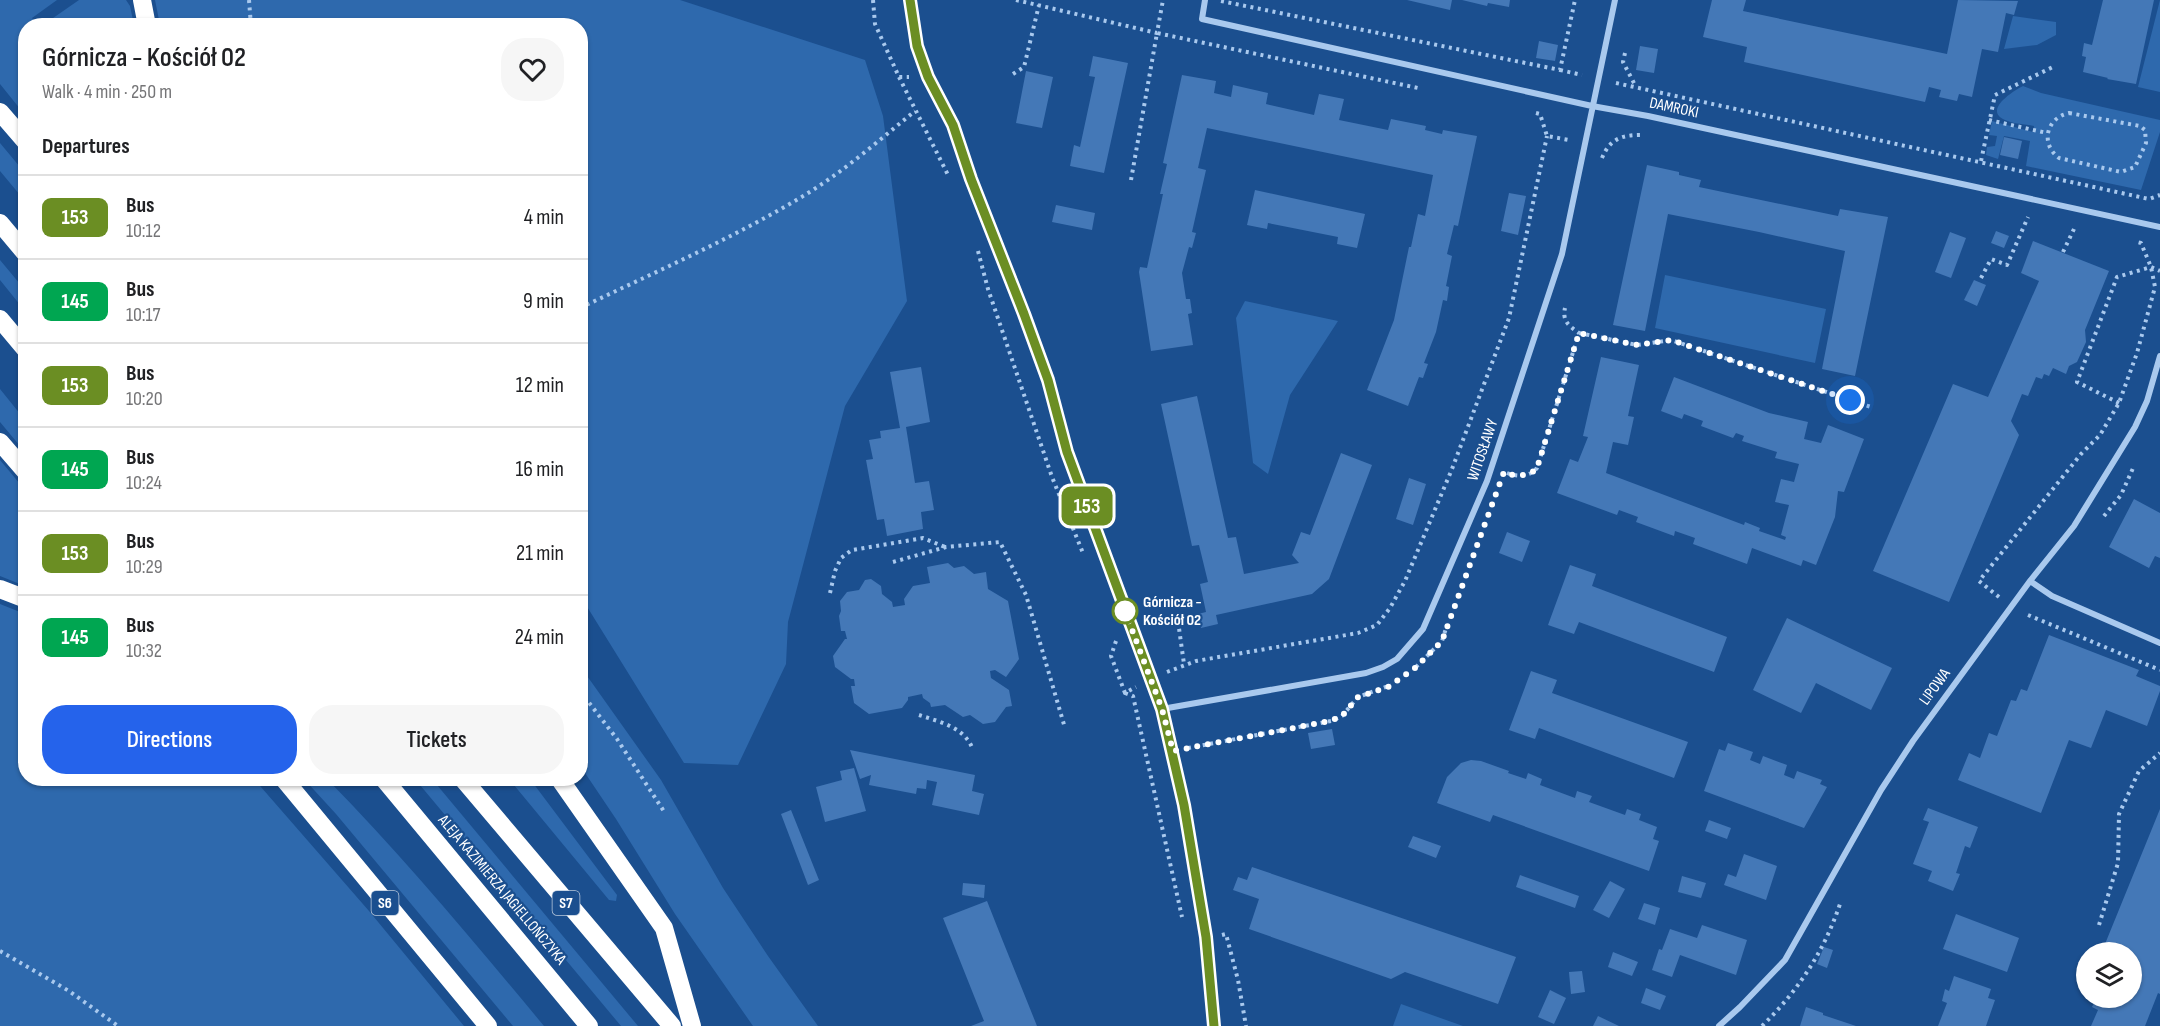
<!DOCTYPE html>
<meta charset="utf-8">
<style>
body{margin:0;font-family:"Sofia Sans Condensed",sans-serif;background:#f6f6f6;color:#202124;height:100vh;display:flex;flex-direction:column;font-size:22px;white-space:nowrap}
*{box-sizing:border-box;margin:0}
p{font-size:20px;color:#757577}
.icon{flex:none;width:33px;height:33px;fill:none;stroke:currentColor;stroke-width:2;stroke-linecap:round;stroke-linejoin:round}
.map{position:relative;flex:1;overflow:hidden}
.side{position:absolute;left:18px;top:18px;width:570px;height:768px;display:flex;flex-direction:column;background:#fff;border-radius:24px;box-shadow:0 2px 4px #0004}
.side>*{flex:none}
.badge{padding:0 12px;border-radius:9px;font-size:21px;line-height:39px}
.controls{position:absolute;left:2076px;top:942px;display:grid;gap:12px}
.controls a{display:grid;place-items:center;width:66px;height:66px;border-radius:50%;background:#fff;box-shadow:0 2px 4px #0004;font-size:30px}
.you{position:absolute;width:30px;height:30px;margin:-15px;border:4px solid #fff;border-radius:50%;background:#1a73e8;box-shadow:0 0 0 9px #1a73e833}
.map>.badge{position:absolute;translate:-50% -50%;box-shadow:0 0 0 3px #fff}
h2{padding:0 24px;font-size:22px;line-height:54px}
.round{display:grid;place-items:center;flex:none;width:63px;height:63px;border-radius:24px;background:#f6f6f6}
.summary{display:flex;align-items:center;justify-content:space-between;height:102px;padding:0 24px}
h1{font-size:28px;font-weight:600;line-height:45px}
.primary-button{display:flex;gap:12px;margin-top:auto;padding:12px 24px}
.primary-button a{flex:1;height:69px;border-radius:24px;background:#2563eb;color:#fff;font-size:24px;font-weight:600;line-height:69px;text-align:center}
.primary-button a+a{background:#f6f6f6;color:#202124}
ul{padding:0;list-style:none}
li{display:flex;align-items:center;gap:18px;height:84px;padding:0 24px;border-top:2px solid #e0e0e0}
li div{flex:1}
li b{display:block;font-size:22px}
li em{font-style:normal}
li .badge{min-width:66px;font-weight:700;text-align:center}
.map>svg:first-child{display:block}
.green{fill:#2e69ad}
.building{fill:#4478b7}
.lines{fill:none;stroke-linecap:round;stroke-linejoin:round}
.path{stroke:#a9c9ee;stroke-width:4;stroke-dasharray:3 4.5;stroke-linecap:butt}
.minor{stroke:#a9c9ee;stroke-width:6}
.motorway{stroke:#fff;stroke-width:18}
.line-casing{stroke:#fff;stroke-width:14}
.line{stroke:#6b8e23;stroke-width:9}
.walk{stroke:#fff;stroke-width:6;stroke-dasharray:0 10.8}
.stop-dot{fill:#fff;stroke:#6b8e23;stroke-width:3}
.labels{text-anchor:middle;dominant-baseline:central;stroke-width:4.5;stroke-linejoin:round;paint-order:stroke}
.shield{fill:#1b4f8f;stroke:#bbcadd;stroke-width:1.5}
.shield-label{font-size:15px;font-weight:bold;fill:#fff}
.street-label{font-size:16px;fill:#fff;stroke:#1b4f8f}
.stop-label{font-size:16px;font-weight:bold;fill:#fff;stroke:#1b4f8f;text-anchor:start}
</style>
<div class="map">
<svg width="2160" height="1026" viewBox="0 0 2160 1026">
<rect width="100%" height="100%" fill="#1b4f8f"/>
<path class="green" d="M0 0H57L32 18 37 25 26 26 25 115 0 84Z
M79 0H126L130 6 134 25H43Z
M155 0H680L865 60 883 116 907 301 845 406 788 622 786 664 738 765 684 763 581 597 580 26 160 25Z
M2160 0V92L2138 87Z
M2013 16 2056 22V35L2037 45 2004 49Z
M2023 86 2041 93 2160 120V132L2141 190 2026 166 2030 141 2004 136 1998 159 1986 155 1987 147 1995 146 1997 136 1989 135 1992 121 2033 132 2034 126C2025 124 2013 124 2005 120 1982 110 2015 90 2023 86Z
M0 143 25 173V201L0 171Z
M0 260 25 290V311L0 280Z
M1665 275 1826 309 1815 363 1655 328Z
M1245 301 1338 321 1290 395 1268 474 1253 463 1236 318Z
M0 389 25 420V452L0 422Z
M0 460 25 490V586L0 576Z
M0 604 25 614 26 778 254 779 369 911 464 1026H0Z
M580 666 661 780 723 888 768 956 818 1026H753L675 914 616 819 581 767Z
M304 779H327C404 857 474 942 544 1026H513L336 814Z
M415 779H432L638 1026H621Z
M509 779H530L617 895 616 901 609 900Z
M1401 1004 1463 1026H1393Z"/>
<path class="building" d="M1407 0H1452L1450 10Z
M1462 0H1510L1509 7 1488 3 1487 6Z
M1712 0H1746L1743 11 1947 54 1958 0 2018 1 2014 15 2006 13 1998 52 1982 49 1972 97 1959 94 1957 101 1939 97 1941 90 1929 87 1925 102 1744 62 1747 47 1703 37Z
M2103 0H2154L2136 84 2107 79 2108 78 2083 72 2086 57 2082 56 2084 43 2092 45Z
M1539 41 1558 45 1555 61 1536 58Z
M1640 46 1658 49 1654 73 1636 70Z
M1093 56 1128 63 1104 173 1070 166 1074 145 1080 147 1095 77 1089 76Z
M1026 71 1053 77 1042 128 1016 123Z
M1182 75 1216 81 1214 93 1231 97 1233 85 1268 93 1266 104 1314 115 1319 94 1344 99 1339 120 1388 130 1391 119 1426 126 1425 130 1442 134 1443 130 1477 136 1458 226 1454 225 1447 254 1452 256 1446 286 1449 287 1447 301 1443 300 1436 332 1424 363 1428 364 1423 378 1419 377 1408 406 1367 390 1394 320 1409 247H1411L1418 214 1425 216 1433 175 1207 128 1198 168 1206 170 1192 232 1196 233 1192 248 1189 247 1182 273 1186 299H1190L1192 313 1188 314 1193 345 1151 351 1139 272 1140 267 1147 268 1163 194H1160L1167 164 1163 163Z
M2004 137 2022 141 2018 159 2000 155Z
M1647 165 1679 172V175L1701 180 1699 187 1838 216 1840 209 1888 217 1855 376 1822 369 1845 251 1759 232 1668 214 1645 331 1613 325Z
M1255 190 1365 214 1357 248 1337 244 1338 237 1268 223 1267 229 1247 225Z
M1509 193 1526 196 1518 235 1501 231Z
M1056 205 1095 213 1092 230 1052 222Z
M1996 231 2009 236 2004 248 1991 243Z
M1950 232 1966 238 1951 278 1935 272Z
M2033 241 2109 271 2085 330 2086 342 2077 362 2069 366 2066 374 2053 368 2049 376 2044 374 2042 379 2036 377 2028 396 2022 394 2011 421 2019 435 1949 602 1873 571 1953 384 1988 397 2039 281 2021 273Z
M1974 280 1986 285 1977 306 1964 300Z
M1601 357 1639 365 1628 416 1634 417 1628 445 1613 442 1606 473 1744 525 1745 522 1760 528 1759 531 1785 540 1786 537 1781 535 1789 505 1775 502 1781 479 1794 482 1799 464 1775 458 1777 452 1742 441 1744 436 1736 433 1733 438 1701 426 1703 421 1684 414 1682 419 1661 411 1674 377 1769 413 1808 422 1804 439 1821 443 1828 425 1864 439 1844 492 1838 491 1835 517 1816 565 1803 560 1801 566 1752 548 1747 564 1693 544 1695 538 1675 531 1674 536 1636 522 1638 517 1619 510 1617 515 1557 493 1570 459 1578 462 1588 437 1583 436Z
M921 367 930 422 906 427 915 483 929 481 934 510 921 512 923 529 887 536 884 519 877 520 866 460 873 459 869 440 881 438 880 431 900 428 890 372Z
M1197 396 1228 538 1236 537 1244 574 1299 563 1292 555 1301 532 1310 535 1341 453 1372 465 1329 579 1312 594 1216 615 1218 624 1201 628 1198 614 1206 612 1200 584 1208 582 1199 545 1192 546 1161 404Z
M1409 478 1426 484 1413 525 1396 519Z
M2134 499 2160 513V558L2155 556 2149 568 2109 547Z
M1507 532 1530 541 1522 562 1499 553Z
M948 563 954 568 964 566 974 574 986 572 988 589 1008 601 1019 659 1006 677 995 670 990 671 991 678 1009 690 1012 706 1006 707 995 722 983 724 970 715 963 717 945 705 931 707 930 703 923 698 922 694 908 697V700L902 708 869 714 854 703 851 686H855L854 679H851L835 667 833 656 845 639H847L845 631H841L839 616 841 611 840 601 847 592 859 590 865 580 871 579 881 586 882 594 892 602 893 607 905 605 904 599 913 586 930 583 927 567Z
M1570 565 1596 574 1592 586 1727 637 1714 672 1579 622 1574 634 1548 625Z
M1787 618 1892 668 1871 710 1816 683 1801 713 1753 690Z
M2049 635 2139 670 2136 676 2160 686V691L2147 726 2106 710 2091 748 2069 740 2041 813 1958 780 1969 753 1980 758 1989 733 1997 736 2011 700 2016 701 2021 689 2027 691Z
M1531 671 1557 680 1552 693 1688 742 1674 778 1539 728 1535 739 1509 730Z
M1332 729 1335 745 1311 749 1308 733Z
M1728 743 1753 752 1750 760 1760 764 1763 756 1787 765 1784 775 1794 779 1797 771 1822 780 1820 784 1827 787 1804 828 1704 791 1719 749 1725 751Z
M850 750 975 775 972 791 984 794 979 815 932 805 937 782 927 780 926 789 917 788 916 794 869 785 871 775 860 779Z
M1471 760 1481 761 1509 771 1508 773 1526 779 1528 773 1542 779 1540 785 1575 798 1577 791 1592 796 1589 802 1625 815 1627 809 1641 814 1639 820 1657 827 1653 839 1659 841 1649 871 1493 815 1490 822 1437 803 1447 777 1461 763Z
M854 768 866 811 825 822 816 787 842 780 840 771Z
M1928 808 1978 827 1970 848 1965 846 1956 873 1960 874 1953 891 1928 881 1932 871 1913 864 1929 822 1923 820Z
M2160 809V994L2158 993 2145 1026H2091L2098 1010 2092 1007 2096 998H2132V952H2121L2122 950 2105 944Z
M791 810 819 880 808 885 781 814Z
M1709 820 1731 828 1727 839 1705 831Z
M1413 836 1441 846 1436 858 1408 847Z
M1744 854 1777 866 1766 900 1724 885 1728 874 1736 877Z
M1252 867 1516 957 1498 1004 1405 972 1391 979 1249 929 1259 899 1233 890 1238 877 1247 880Z
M1520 875 1579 896 1575 908 1516 887Z
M1682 876 1706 883 1701 898 1678 892Z
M1610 881 1625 889 1609 918 1593 910Z
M963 883 985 885 984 898 962 895Z
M987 901 1002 939 1037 1026H971L984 1021 943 918Z
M1644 903 1660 908 1655 925 1638 919Z
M1956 914 2019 938 2007 972 1943 949Z
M1702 925 1747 940 1736 975 1680 955 1672 977 1652 970 1659 949 1662 950 1670 929 1697 938Z
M1824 947 1833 950 1827 968 1817 964Z
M1613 952 1638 962 1632 976 1608 967Z
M1582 971 1585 992 1571 994 1569 972Z
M1954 976 1991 989 1988 998 1995 1000 1986 1026H1938L1947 1003 1942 1001 1945 989 1949 991Z
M1646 988 1666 996 1660 1010 1641 1003Z
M1550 990 1566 998 1554 1024 1538 1017Z
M1806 1007 1823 1013V1015L1856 1026H1800Z
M1598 1016 1619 1026H1593Z"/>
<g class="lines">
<path class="path" d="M249 0 251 26
M873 0 875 24 899 77H909
M1016 0 1157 33 1163 0
M1221 1 1560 70 1575 0
M1625 53 1623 62 1636 87
M1560 70 1582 75
M1013 74 1024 67 1039 5
M899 77 949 177
M1616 83 2149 199 2160 195
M1536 113 1540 114 1547 136 1569 140
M2069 113 2140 126 2145 130 2146 143 2135 167 2121 172 2059 158C2040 144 2046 118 2069 113Z
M1989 120 2047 133
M1602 158C1610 139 1621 135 1641 135
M1981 161 1995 95 2055 66
M1131 180 1157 33 1418 88
M978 251 988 289 1052 477 1083 553
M2063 252 2074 229
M1981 278 1991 259 2007 265 2028 217
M580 308C653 273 729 240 798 199 840 175 878 141 915 111
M1579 333 1637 345 1671 340 1871 407
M2119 403 2077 382 2117 277 2151 267 2160 271
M1507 473C1517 477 1530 477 1537 468L1579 333C1569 326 1562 321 1565 308
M2104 516 2121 495 2134 466
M893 562 946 547 1000 542 1026 595 1065 728
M830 593 835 571 841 558 852 550 923 538 945 547
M1999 597 1979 581 2081 454 2100 435 2119 403 2137 353 2155 287 2151 267 2141 243 2137 242
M1177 614 1184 664
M2028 615 2160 670
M1116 641 1111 656 1125 693 1136 687
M1416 667 1442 641 1447 625
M1167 672 1196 661 1358 633 1377 625 1390 608 1405 581 1452 469 1509 318 1547 136
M580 691 617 739 665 813
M1125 693 1133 696 1182 917
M919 715C940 722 965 727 973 750
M1188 748 1331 721 1342 716 1358 697 1391 685
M2099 925 2118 863 2119 814 2139 771 2160 753
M1222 935 1226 934 1238 980 1246 1026
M0 951 69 991 118 1026
M1762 1026C1799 990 1825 950 1841 901"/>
<path class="minor" d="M910 0 917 46 928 77 953 125 971 179 1024 314 1048 380 1067 452 1162 709C1190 813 1204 919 1214 1026
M1205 0 1202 19 1592 106 1648 116 2160 227
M2030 581 2052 596 2160 643
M1162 709 1366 673 1383 667 1397 659 1423 629 1487 481 1562 254 1615 0
M1719 1026 1740 1007 1785 960 1881 790 1913 741 2030 581 2074 526 2135 427 2147 401 2160 356"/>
<path class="motorway" d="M142 0 147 26
M0 112 26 142
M0 223 26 254
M0 319 26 350
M0 442 26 472
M0 589 26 599
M283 778 488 1026
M383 778 589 1026
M462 778 672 1026
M559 778 664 928 692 1026"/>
</g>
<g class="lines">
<defs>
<path id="line" d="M910 0 917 46 928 77 953 125 971 179 1024 314 1048 380 1067 452 1162 709 1184 805 1206 937 1214 1026"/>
</defs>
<use href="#line" class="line-casing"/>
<use href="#line" class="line"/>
<path class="walk" d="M1125 611 1123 606 1162 709 1173 751 1330 721 1342 716 1358 697 1388 687 1415 668 1442 641 1504 472C1515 477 1529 477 1537 468L1579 333 1637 345 1671 340 1850 400"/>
</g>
<circle class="stop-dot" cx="1125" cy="611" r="12"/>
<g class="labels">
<g class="shield">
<rect x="371.5" y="891" width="27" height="24" rx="4.5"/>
<rect x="552.5" y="891" width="27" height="24" rx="4.5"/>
</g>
<g class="shield-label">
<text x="385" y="903">S6</text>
<text x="566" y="903">S7</text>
</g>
<g class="street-label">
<text transform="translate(1674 108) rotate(12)">DAMROKI</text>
<text transform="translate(1483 450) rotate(-71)">WITOSŁAWY</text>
<text transform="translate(1935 687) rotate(-54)">LIPOWA</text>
<text transform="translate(502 890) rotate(50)">ALEJA KAZIMIERZA JAGIELLOŃCZYKA</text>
</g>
<g class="stop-label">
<text x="1143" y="602">Górnicza -<tspan x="1143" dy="18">Kościół 02</tspan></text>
</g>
</g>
</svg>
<div class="controls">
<a><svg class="icon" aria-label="layers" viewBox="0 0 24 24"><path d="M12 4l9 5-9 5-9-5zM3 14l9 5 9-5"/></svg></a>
</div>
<div class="you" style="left:1850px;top:400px"></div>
<b class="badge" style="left:1087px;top:506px;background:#6b8e23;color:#fff">153</b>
<section class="side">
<div class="summary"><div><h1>Górnicza - Kościół 02</h1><p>Walk · 4 min · 250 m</p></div><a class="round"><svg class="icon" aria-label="heart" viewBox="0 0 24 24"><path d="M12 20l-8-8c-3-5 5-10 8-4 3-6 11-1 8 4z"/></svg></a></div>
<h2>Departures</h2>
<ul>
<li><span class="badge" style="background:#6b8e23;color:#fff">153</span><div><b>Bus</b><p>10:12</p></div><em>4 min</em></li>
<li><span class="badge" style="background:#00a651;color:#fff">145</span><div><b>Bus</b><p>10:17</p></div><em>9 min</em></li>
<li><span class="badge" style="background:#6b8e23;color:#fff">153</span><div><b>Bus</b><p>10:20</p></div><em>12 min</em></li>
<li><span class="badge" style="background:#00a651;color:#fff">145</span><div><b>Bus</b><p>10:24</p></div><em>16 min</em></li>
<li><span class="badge" style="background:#6b8e23;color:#fff">153</span><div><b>Bus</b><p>10:29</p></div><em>21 min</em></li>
<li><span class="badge" style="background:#00a651;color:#fff">145</span><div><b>Bus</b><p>10:32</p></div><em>24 min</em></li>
</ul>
<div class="primary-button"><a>Directions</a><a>Tickets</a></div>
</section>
</div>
